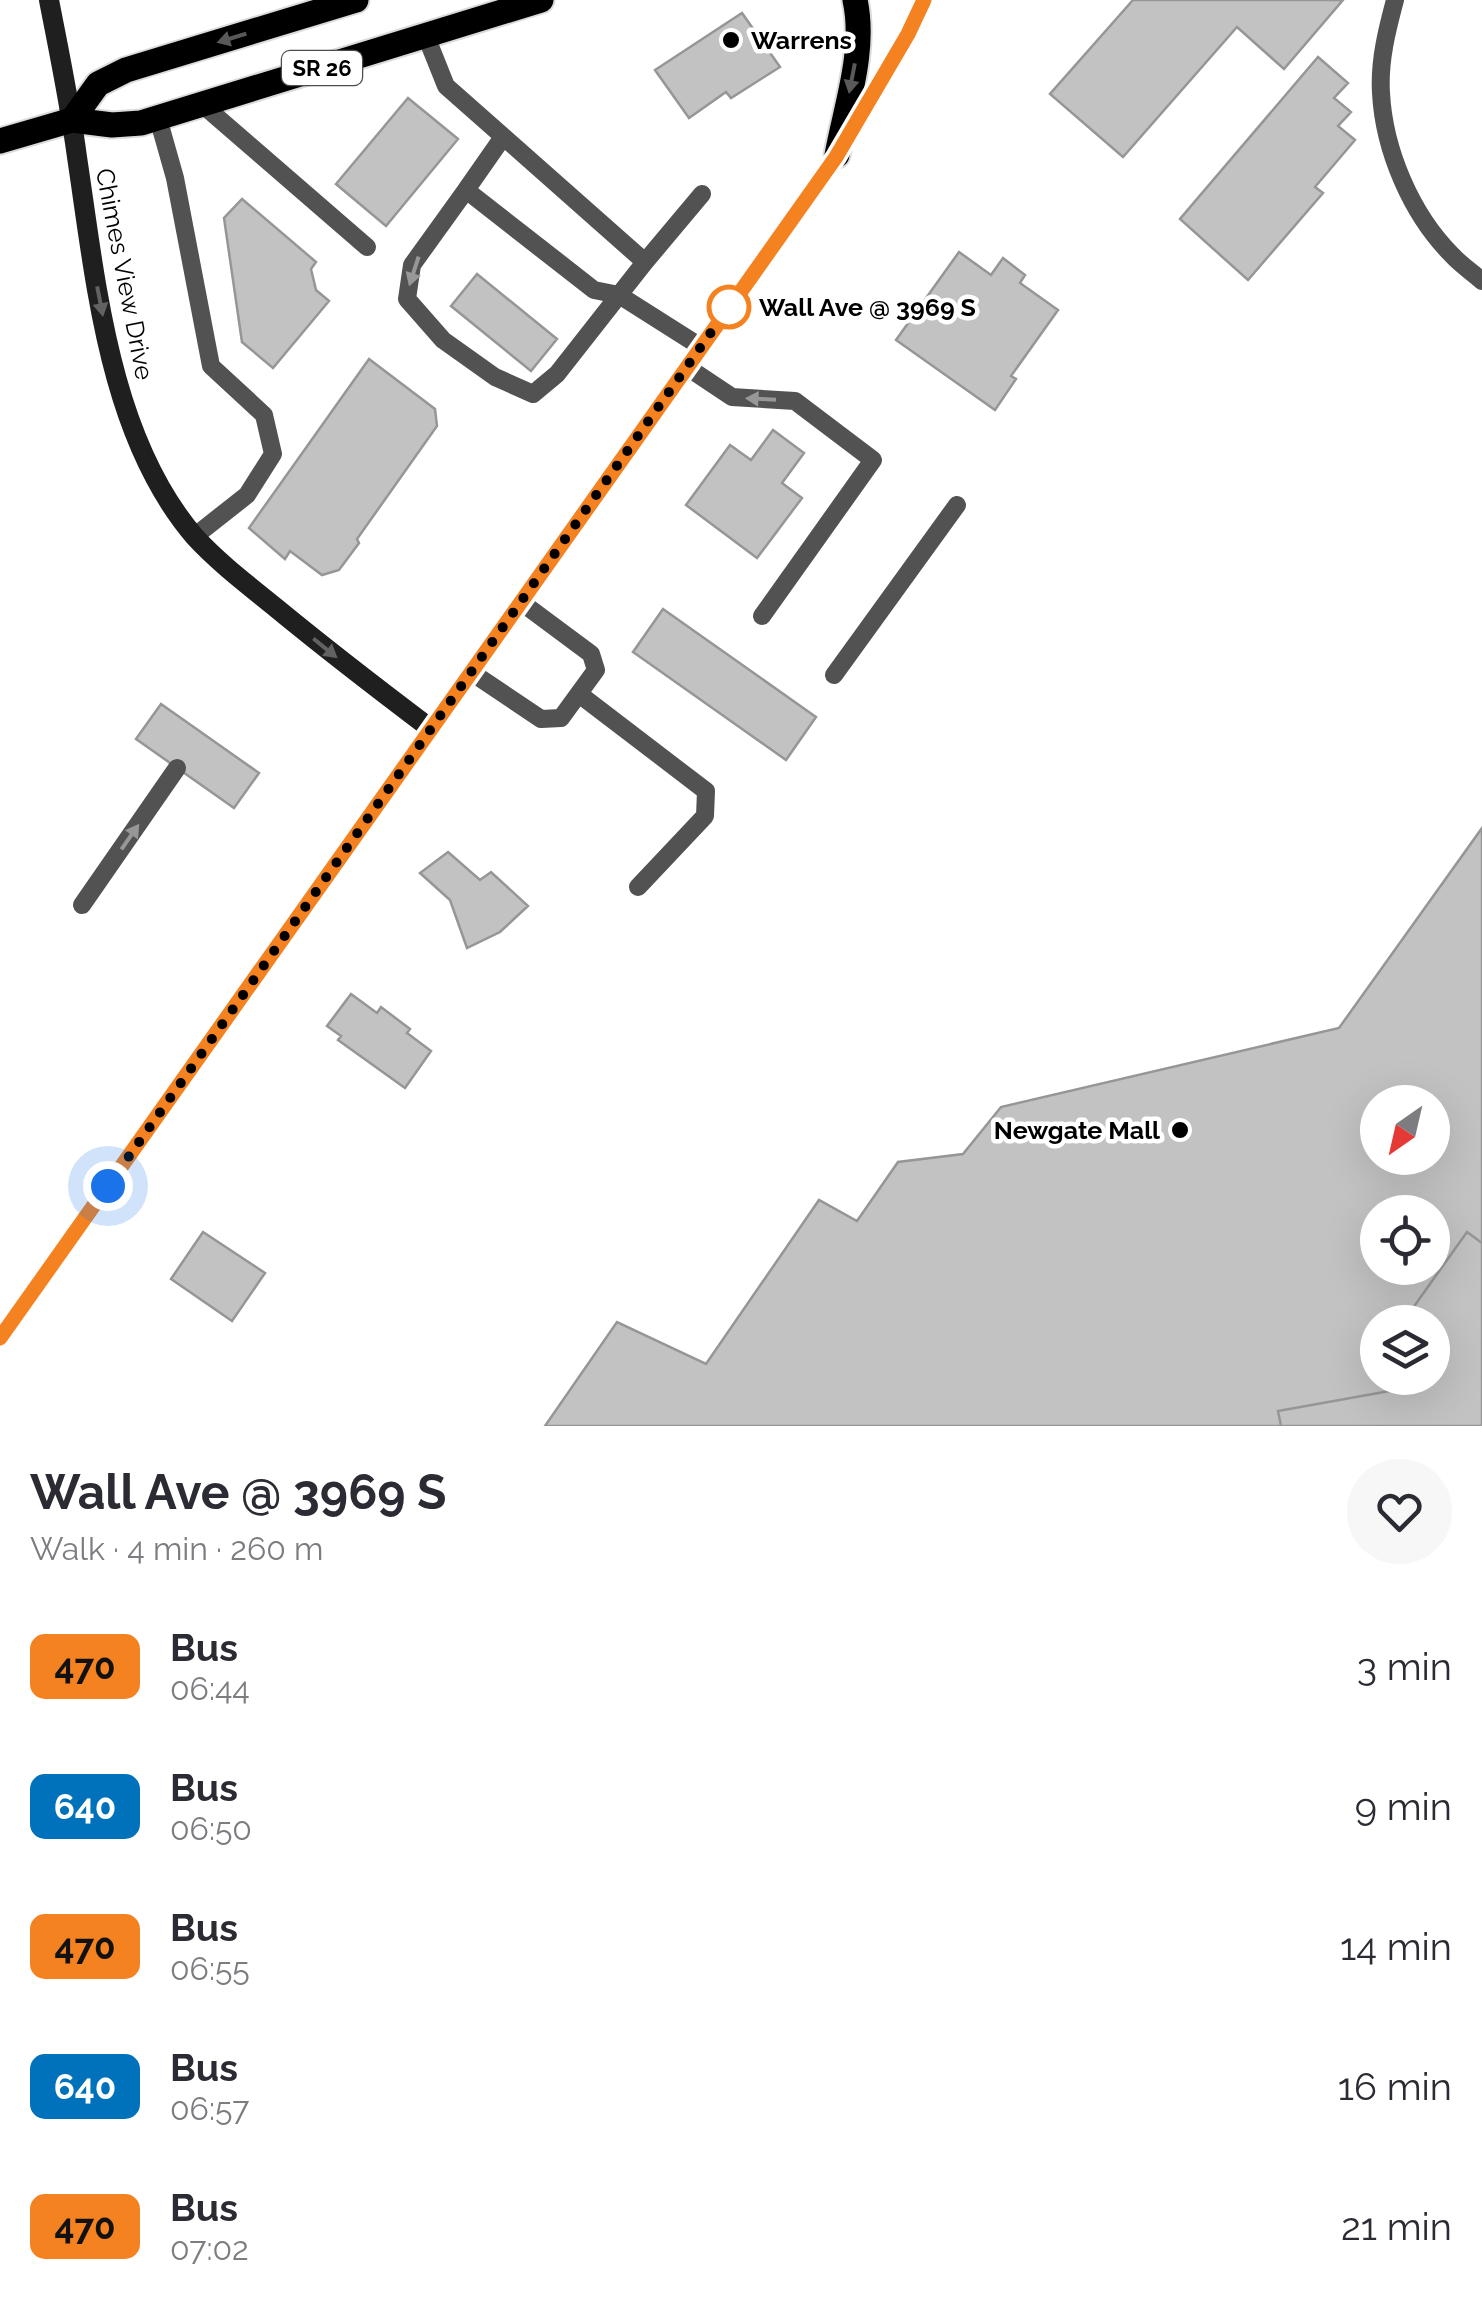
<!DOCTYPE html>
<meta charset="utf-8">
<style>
body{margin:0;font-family:Raleway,sans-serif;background:#f7f7f7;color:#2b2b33;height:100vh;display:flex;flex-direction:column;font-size:38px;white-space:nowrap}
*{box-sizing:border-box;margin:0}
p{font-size:32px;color:#7c7c81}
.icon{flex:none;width:55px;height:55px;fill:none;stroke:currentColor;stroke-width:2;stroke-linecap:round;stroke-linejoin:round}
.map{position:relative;height:1426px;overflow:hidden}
.side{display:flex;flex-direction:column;background:#fff;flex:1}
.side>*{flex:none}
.badge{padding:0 20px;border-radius:15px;font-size:35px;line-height:65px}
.needle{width:65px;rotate:214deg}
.controls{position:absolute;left:1360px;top:1085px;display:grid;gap:20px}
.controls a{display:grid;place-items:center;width:90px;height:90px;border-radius:50%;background:#fff;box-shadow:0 10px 40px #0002;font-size:50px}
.you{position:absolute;width:50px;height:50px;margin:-25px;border:8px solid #fff;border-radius:50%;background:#1a73e8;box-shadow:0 0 0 15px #1a73e833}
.map>.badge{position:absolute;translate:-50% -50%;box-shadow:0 0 0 5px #fff}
.round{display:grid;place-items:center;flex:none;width:105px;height:105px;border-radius:52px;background:#f7f7f7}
.summary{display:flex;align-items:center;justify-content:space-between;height:170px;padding:0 30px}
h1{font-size:48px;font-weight:700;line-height:75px}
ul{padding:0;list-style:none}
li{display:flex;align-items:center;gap:30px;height:140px;padding:0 30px}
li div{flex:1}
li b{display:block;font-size:38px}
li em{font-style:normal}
li .badge{min-width:110px;font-weight:700;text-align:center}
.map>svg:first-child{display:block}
.building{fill:#c2c2c2;stroke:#969696;stroke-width:2.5;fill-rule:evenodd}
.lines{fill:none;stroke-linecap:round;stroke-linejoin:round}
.primary-casing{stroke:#dbdbdb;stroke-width:29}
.lane{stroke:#525252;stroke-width:18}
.secondary{stroke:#1f1f1f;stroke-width:20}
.primary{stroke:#000;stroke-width:25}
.oneway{fill:#595959}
.oneway2{fill:#979797}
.oneway3{fill:#626262}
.line-casing{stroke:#fff;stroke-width:22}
.line{stroke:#f58220;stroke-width:15}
.walk{stroke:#000;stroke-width:10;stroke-dasharray:0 18}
.poi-dot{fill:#000;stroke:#fff;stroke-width:4}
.stop-dot{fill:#fff;stroke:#f58220;stroke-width:5}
.labels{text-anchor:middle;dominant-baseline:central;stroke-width:9;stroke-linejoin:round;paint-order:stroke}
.shield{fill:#fff;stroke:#4c4c4c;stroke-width:2.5}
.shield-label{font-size:22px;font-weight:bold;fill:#000}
.poi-label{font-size:25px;font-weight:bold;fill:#000;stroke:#fff;text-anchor:start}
.street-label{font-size:25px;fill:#000;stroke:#fff}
.stop-label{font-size:25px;font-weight:bold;fill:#000;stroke:#fff;text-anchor:start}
</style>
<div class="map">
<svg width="1482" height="1426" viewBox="0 0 1482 1426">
<rect width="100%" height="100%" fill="#fff"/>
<path class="building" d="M1133 0H1343L1284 69 1237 27 1123 157 1050 94Z
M742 13 780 67 731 98 726 92 689 118 655 70Z
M1318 57 1348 83 1334 98 1351 112 1338 126 1355 140 1315 187 1323 193 1248 280 1180 219Z
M408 98 458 139 386 226 336 184Z
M242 199 316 262 311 269 316 290 329 301 273 368 242 342 224 218Z
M959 252 991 275 1003 258 1025 275 1020 283 1058 310 1011 376 1016 379 995 410 896 340Z
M477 274 557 339 531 371 451 306Z
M369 359 435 409 437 426 357 539 359 543 339 570 322 575 290 551 285 559 249 528Z
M773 430 804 453 782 483 802 498 757 558 686 505 730 445 751 460Z
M663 609 816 717 786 760 633 652Z
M161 704 259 773 234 808 136 739Z
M1482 828V1243L1467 1232 1410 1312 1412 1322H1378V1378H1422L1423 1385 1278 1411 1281 1426H545L617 1322 706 1364 819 1200 857 1221 898 1162 963 1154 1001 1107 1339 1028ZM1378 1102H1432V1158H1378ZM1378 1212H1432V1268H1378Z
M448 852 480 880 491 872 528 906 500 932 467 948 450 900 420 873Z
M351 994 377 1013 381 1007 410 1029 407 1033 431 1051 405 1088 338 1040 341 1036 327 1026Z
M203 1232 265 1273 232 1321 171 1279Z
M1467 1232 1482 1243V1426H1281L1278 1411 1423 1385 1422 1378H1432V1322H1412L1410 1312Z"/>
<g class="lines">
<defs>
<path id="primary" d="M72 120 98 84 126 70 356 0
M0 141 72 120 112 125 141 123 541 0
M837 155C846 106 866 50 855 0"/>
</defs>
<use href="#primary" class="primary-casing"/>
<path class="lane" d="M1395 0C1387 30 1379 61 1381 93 1384 150 1411 214 1452 255 1461 265 1472 272 1482 281
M426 36 446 86 645 262 619 295 701 347
M203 105 367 247
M158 118 175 178 211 366 264 415 273 454 247 495 195 536
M466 190 412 265 407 299 443 340 495 377 533 394 557 374 619 295 594 290 466 190 503 137
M645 262 702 194
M687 367 732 397 795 401 873 460 762 616
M471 672 541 719 561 718 596 670 591 654 521 602
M834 675 957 505
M579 694 706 791 705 816 638 887
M82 905 177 768"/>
<path class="secondary" d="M49 0C59 52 70 104 77 157 96 283 109 437 195 537 219 563 248 585 275 607 326 649 378 689 431 729
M0 1338 836 157 908 34 924 0"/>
<use href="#primary" class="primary"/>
</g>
<defs><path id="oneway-solid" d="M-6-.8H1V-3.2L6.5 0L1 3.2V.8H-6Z" transform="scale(2.5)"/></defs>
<g class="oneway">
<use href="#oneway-solid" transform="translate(232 38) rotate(163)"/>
<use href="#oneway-solid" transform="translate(852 78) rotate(101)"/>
</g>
<g class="oneway2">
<use href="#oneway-solid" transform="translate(414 271) rotate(108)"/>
<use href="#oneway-solid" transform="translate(761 399) rotate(-177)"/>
<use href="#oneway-solid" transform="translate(130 837) rotate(-55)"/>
</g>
<g class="oneway3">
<use href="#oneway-solid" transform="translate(100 301) rotate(79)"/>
<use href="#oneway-solid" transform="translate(325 648) rotate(39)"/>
</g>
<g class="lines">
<defs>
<path id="line" d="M0 1338 836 157 908 34 924 0"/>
</defs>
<use href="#line" class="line-casing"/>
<use href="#line" class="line"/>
<path class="walk" d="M108 1186 729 307"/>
</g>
<g class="poi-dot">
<circle cx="731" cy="40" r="10"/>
<circle cx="1180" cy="1130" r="10"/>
</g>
<circle class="stop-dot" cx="729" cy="307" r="20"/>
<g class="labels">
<rect class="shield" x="282" y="51" width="80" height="34" rx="8"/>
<g class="shield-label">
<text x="322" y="68">SR 26</text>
</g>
<g class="poi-label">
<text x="751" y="40">Warrens</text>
<text x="1160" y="1130" text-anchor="end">Newgate Mall</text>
</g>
<g class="street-label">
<text transform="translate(125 274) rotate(79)">Chimes View Drive</text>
</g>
<g class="stop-label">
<text x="759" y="307">Wall Ave @ 3969 S</text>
</g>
</g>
</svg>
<div class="controls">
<a><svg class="needle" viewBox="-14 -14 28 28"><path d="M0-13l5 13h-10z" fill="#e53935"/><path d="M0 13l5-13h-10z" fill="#7c7c81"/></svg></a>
<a><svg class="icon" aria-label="locate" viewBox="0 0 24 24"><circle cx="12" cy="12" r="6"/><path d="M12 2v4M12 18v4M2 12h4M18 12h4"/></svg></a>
<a><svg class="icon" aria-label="layers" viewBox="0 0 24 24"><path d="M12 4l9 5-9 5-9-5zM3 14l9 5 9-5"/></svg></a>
</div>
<div class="you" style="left:108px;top:1186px"></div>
</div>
<section class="side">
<div class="summary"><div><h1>Wall Ave @ 3969 S</h1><p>Walk · 4 min · 260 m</p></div><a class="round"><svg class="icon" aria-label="heart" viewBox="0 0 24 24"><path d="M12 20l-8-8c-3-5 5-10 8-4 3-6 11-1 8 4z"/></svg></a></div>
<ul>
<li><span class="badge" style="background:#f58220;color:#111">470</span><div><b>Bus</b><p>06:44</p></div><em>3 min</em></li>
<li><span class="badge" style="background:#0072bc;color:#fff">640</span><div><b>Bus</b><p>06:50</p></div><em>9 min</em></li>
<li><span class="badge" style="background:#f58220;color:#111">470</span><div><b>Bus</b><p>06:55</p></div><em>14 min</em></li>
<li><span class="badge" style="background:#0072bc;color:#fff">640</span><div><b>Bus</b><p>06:57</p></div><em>16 min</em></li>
<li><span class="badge" style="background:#f58220;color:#111">470</span><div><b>Bus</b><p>07:02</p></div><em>21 min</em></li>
</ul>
</section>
